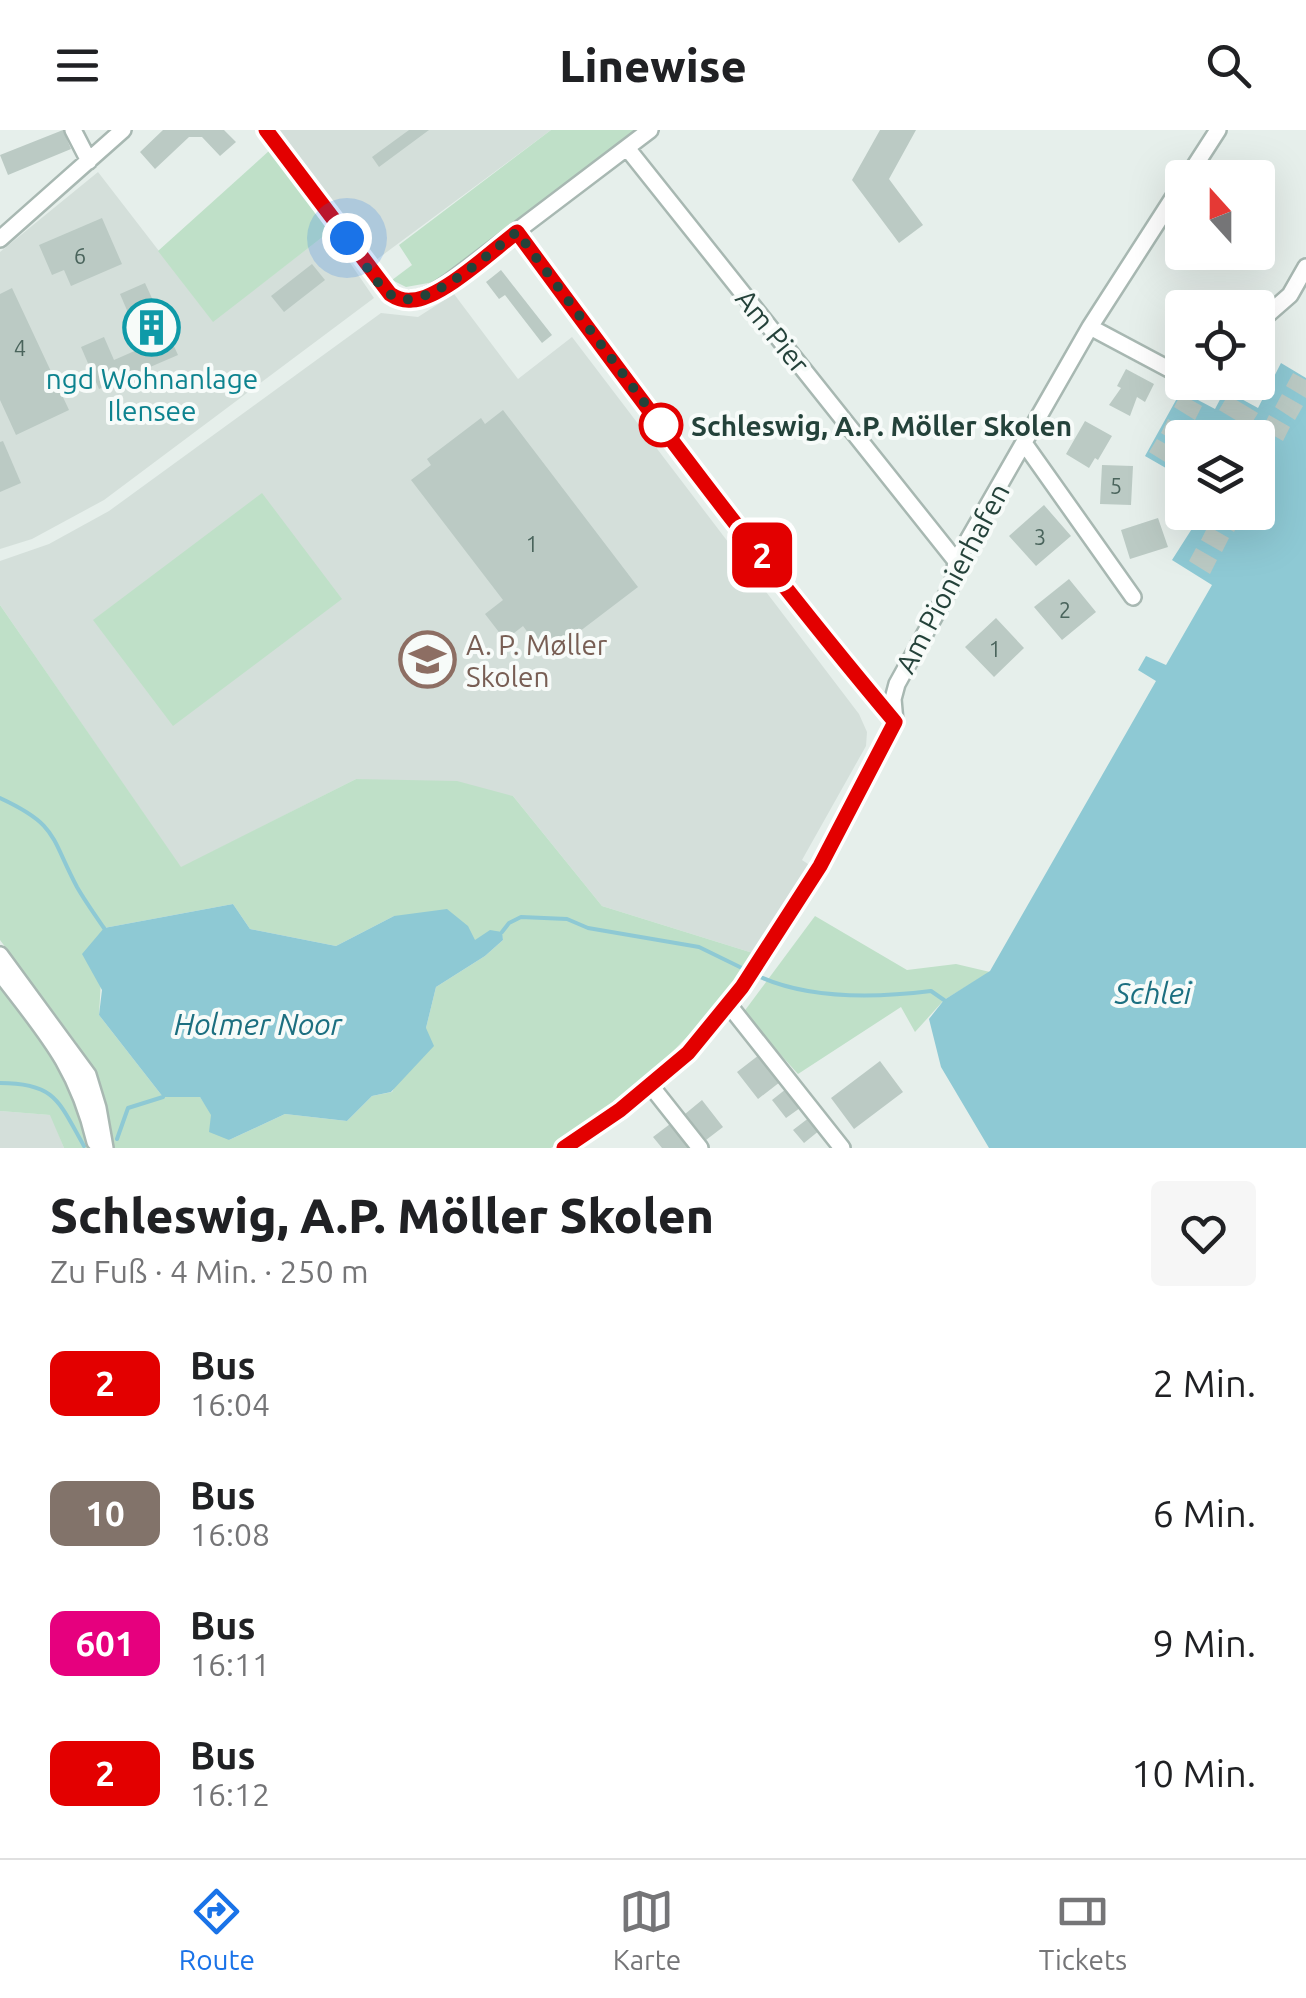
<!DOCTYPE html>
<html lang="de">
<meta charset="utf-8">
<style>
body{margin:0;font-family:Ubuntu,sans-serif;background:#f6f6f6;color:#202124;height:100vh;display:flex;flex-direction:column;font-size:38px;white-space:nowrap}
*{box-sizing:border-box;margin:0}
p{font-size:32px;color:#757577}
.icon{flex:none;width:55px;height:55px;fill:none;stroke:currentColor;stroke-width:2;stroke-linecap:round;stroke-linejoin:round}
.map{position:relative;height:1018px;overflow:hidden}
.sheet{display:flex;flex-direction:column;background:#fff;flex:1}
.sheet>*{flex:none}
.badge{padding:0 20px;border-radius:15px;font-size:35px;line-height:65px}
.needle{width:65px;rotate:339deg}
.fabs{position:absolute;left:1165px;top:30px;display:grid;gap:20px}
.fabs a{display:grid;place-items:center;width:110px;height:110px;border-radius:10px;background:#fff;box-shadow:0 10px 40px #0002;font-size:50px}
.you{position:absolute;width:50px;height:50px;margin:-25px;border:8px solid #fff;border-radius:50%;background:#1a73e8;box-shadow:0 0 0 15px #1a73e833}
.map>.badge{position:absolute;translate:-50% -50%;box-shadow:0 0 0 5px #fff}
.round{display:grid;place-items:center;flex:none;width:105px;height:105px;border-radius:10px;background:#f6f6f6}
.summary{display:flex;align-items:center;justify-content:space-between;height:170px;padding:0 50px}
h1{font-size:48px;font-weight:800;line-height:75px}
ul{padding:0;list-style:none}
li{display:flex;align-items:center;gap:30px;height:130px;padding:0 50px}
li div{flex:1}
li b{display:block;font-size:38px}
li em{font-style:normal}
li .badge{min-width:110px;font-weight:700;text-align:center}
header{display:flex;justify-content:space-between;align-items:center;height:130px;padding:0 50px;background:#fff;font-size:45px;font-weight:800}
.tab-bar{display:flex;justify-content:space-around;align-items:center;height:140px;border-top:2px solid #e0e0e0;background:#fff;font-size:28px;color:#757577}
.tab-bar a{display:grid;justify-items:center;gap:5px}
.tab-bar .selected{color:#1a73e8}
.map>svg:first-child{display:block}
.built{fill:#d4dfda}
.green{fill:#bfe0c8;fill-rule:evenodd}
.water{fill:#8ec9d4}
.lines{fill:none;stroke-linecap:round;stroke-linejoin:round}
.stream{stroke:#8ec9d4;stroke-width:4}
.building{fill:#bbcac4}
.minor-casing{stroke:#a8b8b2;stroke-width:20}
.minor{stroke:#fff;stroke-width:15}
.line-casing{stroke:#fff;stroke-width:22}
.line{stroke:#e30000;stroke-width:15}
.walk{stroke:#24423a;stroke-width:10;stroke-dasharray:0 18}
.stop-dot{fill:#fff;stroke:#e30000;stroke-width:5}
.labels{text-anchor:middle;dominant-baseline:central;stroke-width:8;stroke-linejoin:round;paint-order:stroke}
.number-label{font-size:22px;fill:#4a645c}
.street-label{font-size:28px;fill:#24423a;stroke:#f7fbf9}
.culture-label{font-size:28px;fill:#0d838f;stroke:#f7fbf9}
.stop-label{font-size:28px;font-weight:bold;fill:#24423a;stroke:#f7fbf9;text-anchor:start}
.education-label{font-size:28px;fill:#785e54;stroke:#f7fbf9;text-anchor:start}
.water-label{font-size:30px;font-style:italic;fill:#1c6f80;stroke:#f7fbf9}
</style>
<header><svg class="icon" aria-label="menu" viewBox="0 0 24 24"><path d="M4 6h16M4 12h16M4 18h16"/></svg>Linewise<svg class="icon" aria-label="search" viewBox="0 0 24 24"><circle cx="10" cy="10" r="6"/><path d="M15 15l6 6"/></svg></header>
<div class="map">
<svg width="1306" height="1018" viewBox="0 0 1306 1018">
<rect width="100%" height="100%" fill="#e6efeb"/>
<path class="built" d="M277 0H551L376 130Z
M98 42 213 191 329 102 374 168 104 370 32 409 0 419V122Z
M454 164 518 249 572 207 859 584 867 602 866 616 802 730 811 736 756 824 602 776 513 666 356 649 181 738 0 475V431L49 414 109 381 381 183 418 187Z
M0 981 51 985 64 1018H0Z"/>
<path class="green" d="M551 0H640L434 152 406 157 392 150 412 135 399 115Z
M270 20 329 102 213 192 158 121Z
M262 363 342 469 173 596 93 490Z
M0 475 181 737 356 649 457 651 513 666 602 776 756 824C699 902 633 967 551 1018H111L92 940 76 912 0 810ZM233 774 250 799 336 816 394 786 475 811 501 802 503 810 485 826 436 857 426 898 392 962 372 966 347 991 285 984 229 1010 200 967H163L99 885 104 798Z
M815 786 907 840 956 834 990 842 944 870 915 902 901 877 798 944 743 883Z
M0 855 73 954 91 1018H64L50 985 0 981Z"/>
<path class="water" d="M1281 233 1306 248V1018H989L941 937 929 889 944 870 990 841 1156 551 1138 540 1146 526 1166 535 1212 455 1172 430 1202 383 1258 382V308H1182V370L1169 362 1178 345 1145 326 1181 261 1215 279 1225 260 1258 278Z
M233 774 250 799 336 816 394 786 447 779 468 796 475 810 490 800 502 802 503 810 485 826 436 857 426 898 434 916 391 962 372 966 347 991 285 984 229 1010 209 1002 211 985 200 967H163L99 885 102 860 82 824 104 798Z"/>
<g class="lines">
<path class="stream" d="M0 668C58 695 50 706 77 757 85 771 95 785 104 798
M502 802 509 793 521 787 567 789 588 798 699 817 748 841
M756 845C808 870 875 868 931 861L944 870
M0 953C56 953 59 972 84 1016
M117 1009 128 978 163 967"/>
</g>
<path class="building" d="M63 0 71 19 8 45 0 25Z
M163 0H224L236 12 220 26 202 7H189L155 39 140 22Z
M409 0H429L379 37 372 27Z
M880 0H916L889 49 923 95 899 113 852 50Z
M102 88 122 134 71 156 64 140 52 145 39 115Z
M312 134 325 150 284 182 271 166Z
M501 140 552 205 542 213 505 165 499 169 486 152Z
M145 153 178 225 99 259 81 217 104 207 114 230 146 216 134 187 140 185 138 181 129 185 120 164Z
M12 158 69 280 16 305 0 270V164Z
M1126 239 1154 254 1145 272 1137 267 1130 286 1109 275 1121 258 1117 256Z
M1293 243 1306 250V268L1286 256Z
M1181 264 1202 276 1195 290 1174 277Z
M1282 264 1303 276 1295 290 1275 277Z
M1228 265 1258 283 1249 298 1219 280Z
M503 280 638 457 546 527 523 496 505 510 485 484 503 470 411 350 431 335 427 329 481 288 485 294Z
M1269 285 1290 297 1283 311 1262 299Z
M1168 289 1189 301 1182 308 1181 315 1161 303Z
M1085 291 1112 306 1098 330 1095 328 1089 338 1066 324Z
M1157 309 1178 321 1170 335 1149 322Z
M3 311 21 353 0 362V312Z
M1102 335 1133 336 1131 375 1100 374Z
M1044 375 1071 406 1036 436 1009 406Z
M1217 382H1231L1241 388 1234 402 1213 389Z
M1158 388 1168 417 1130 429 1121 400Z
M1208 396 1229 408 1222 422 1201 410Z
M1196 418 1217 430 1210 444 1189 431Z
M1069 449 1096 482 1062 510 1034 477Z
M996 488 1024 518 994 547 965 517Z
M759 925 780 952 758 969 737 942Z
M880 931 903 962 854 999 831 968Z
M786 959 800 978 786 988 772 970Z
M702 970 723 997 706 1010 685 984Z
M810 987 820 1000 804 1013 793 1000Z
M670 994 680 1006 689 1018H662L653 1007Z"/>
<g class="lines">
<defs>
<path id="minor" d="M73 0 89 31
M266 0 389 164C414 177 431 165 451 151L650 0
M627 18 956 431
M1187 48 1218 0
M517 102C639 268 762 434 895 592
M0 109 123 0
M1258 193 1290 165 1306 137
M1090 197 1182 246
M1024 313 1133 467
M0 825 88 945 98 978 105 1018
M0 843C46 903 77 936 95 1012
M728 874 842 1018
M651 956 700 1018
M564 1018 620 980 688 923 742 857 820 736 895 592 893 569 897 554 953 453 956 431 1090 197 1182 54"/>
</defs>
<use href="#minor" class="minor-casing"/>
<use href="#minor" class="minor"/>
</g>
<g class="lines">
<defs>
<path id="line" d="M266 0 390 164C396 168 404 171 412 170 441 169 493 120 517 102 639 268 762 434 895 592L820 736 742 857 688 923 620 980 564 1018"/>
</defs>
<use href="#line" class="line-casing"/>
<use href="#line" class="line"/>
<path class="walk" d="M347 108C360 125 373 151 390 164 420 189 492 120 517 102L667 303 661 295"/>
</g>
<defs>
<symbol id="building-ring" viewBox="-11 -11 22 22"><circle r="9.5" fill="#f7fbf9" stroke="#0f9aa8" stroke-width="1.5"/><path d="M-4-6H4V6H1V3H-1V6H-4ZM-2.5-4.3h1.7v1.8h-1.7ZM.8-4.3h1.7v1.8H.8ZM-2.5-1h1.7V.8h-1.7ZM.8-1h1.7V.8H.8Z" fill="#0f9aa8"/></symbol>
<symbol id="school-ring" viewBox="-11 -11 22 22"><circle r="9.5" fill="#f7fbf9" stroke="#8d6e63" stroke-width="1.5"/><path d="M0-5L7-2L0 1L-7-2ZM-4 1L0 2.5L4 1V4Q0 6-4 4Z" fill="#8d6e63"/></symbol>
</defs>
<g fill-rule="evenodd">
<use href="#building-ring" x="120" y="166" width="63" height="63"/>
<use href="#school-ring" x="396" y="498" width="63" height="63"/>
</g>
<circle class="stop-dot" cx="661" cy="295" r="20"/>
<g class="labels">
<g class="number-label">
<text x="80" y="125">6</text>
<text x="20" y="217">4</text>
<text x="1116" y="355">5</text>
<text x="1040" y="406">3</text>
<text x="532" y="413">1</text>
<text x="1065" y="479">2</text>
<text x="995" y="518">1</text>
</g>
<g class="street-label">
<text transform="translate(773 201) rotate(51)">Am Pier</text>
<text transform="translate(952 448) rotate(-62)">Am Pionierhafen</text>
</g>
<g class="culture-label">
<text x="152" y="248">ngd Wohnanlage<tspan x="152" dy="32">Ilensee</tspan></text>
</g>
<g class="stop-label">
<text x="691" y="295">Schleswig, A.P. Möller Skolen</text>
</g>
<g class="education-label">
<text x="466" y="514">A. P. Møller<tspan x="466" dy="32">Skolen</tspan></text>
</g>
<g class="water-label">
<text x="1153" y="863">Schlei</text>
<text x="258" y="894">Holmer Noor</text>
</g>
</g>
</svg>
<div class="fabs">
<a><svg class="needle" viewBox="-14 -14 28 28"><path d="M0-13l5 13h-10z" fill="#e53935"/><path d="M0 13l5-13h-10z" fill="#757577"/></svg></a>
<a><svg class="icon" aria-label="locate" viewBox="0 0 24 24"><circle cx="12" cy="12" r="6"/><path d="M12 2v4M12 18v4M2 12h4M18 12h4"/></svg></a>
<a><svg class="icon" aria-label="layers" viewBox="0 0 24 24"><path d="M12 4l9 5-9 5-9-5zM3 14l9 5 9-5"/></svg></a>
</div>
<div class="you" style="left:347px;top:108px"></div>
<b class="badge" style="left:762px;top:425px;background:#e30000;color:#fff">2</b>
</div>
<section class="sheet">
<div class="summary"><div><h1>Schleswig, A.P. Möller Skolen</h1><p>Zu Fuß · 4 Min. · 250 m</p></div><a class="round"><svg class="icon" aria-label="heart" viewBox="0 0 24 24"><path d="M12 20l-8-8c-3-5 5-10 8-4 3-6 11-1 8 4z"/></svg></a></div>
<ul>
<li><span class="badge" style="background:#e30000;color:#fff">2</span><div><b>Bus</b><p>16:04</p></div><em>2 Min.</em></li>
<li><span class="badge" style="background:#82736a;color:#fff">10</span><div><b>Bus</b><p>16:08</p></div><em>6 Min.</em></li>
<li><span class="badge" style="background:#e6007e;color:#fff">601</span><div><b>Bus</b><p>16:11</p></div><em>9 Min.</em></li>
<li><span class="badge" style="background:#e30000;color:#fff">2</span><div><b>Bus</b><p>16:12</p></div><em>10 Min.</em></li>
</ul>
</section>
<nav class="tab-bar">
<a class="selected"><svg class="icon" aria-label="directions" viewBox="0 0 24 24"><path d="M12 3l9 9-9 9-9-9zM9 14v-3h6M13 9l2 2-2 2"/></svg>Route</a>
<a><svg class="icon" aria-label="map" viewBox="0 0 24 24"><path d="M3 6l6-2 6 2 6-2v14l-6 2-6-2-6 2zM9 4v14M15 6v14"/></svg>Karte</a>
<a><svg class="icon" aria-label="tickets" viewBox="0 0 24 24"><path d="M3 7h18v10H3zM15 7v10"/></svg>Tickets</a>
</nav>
